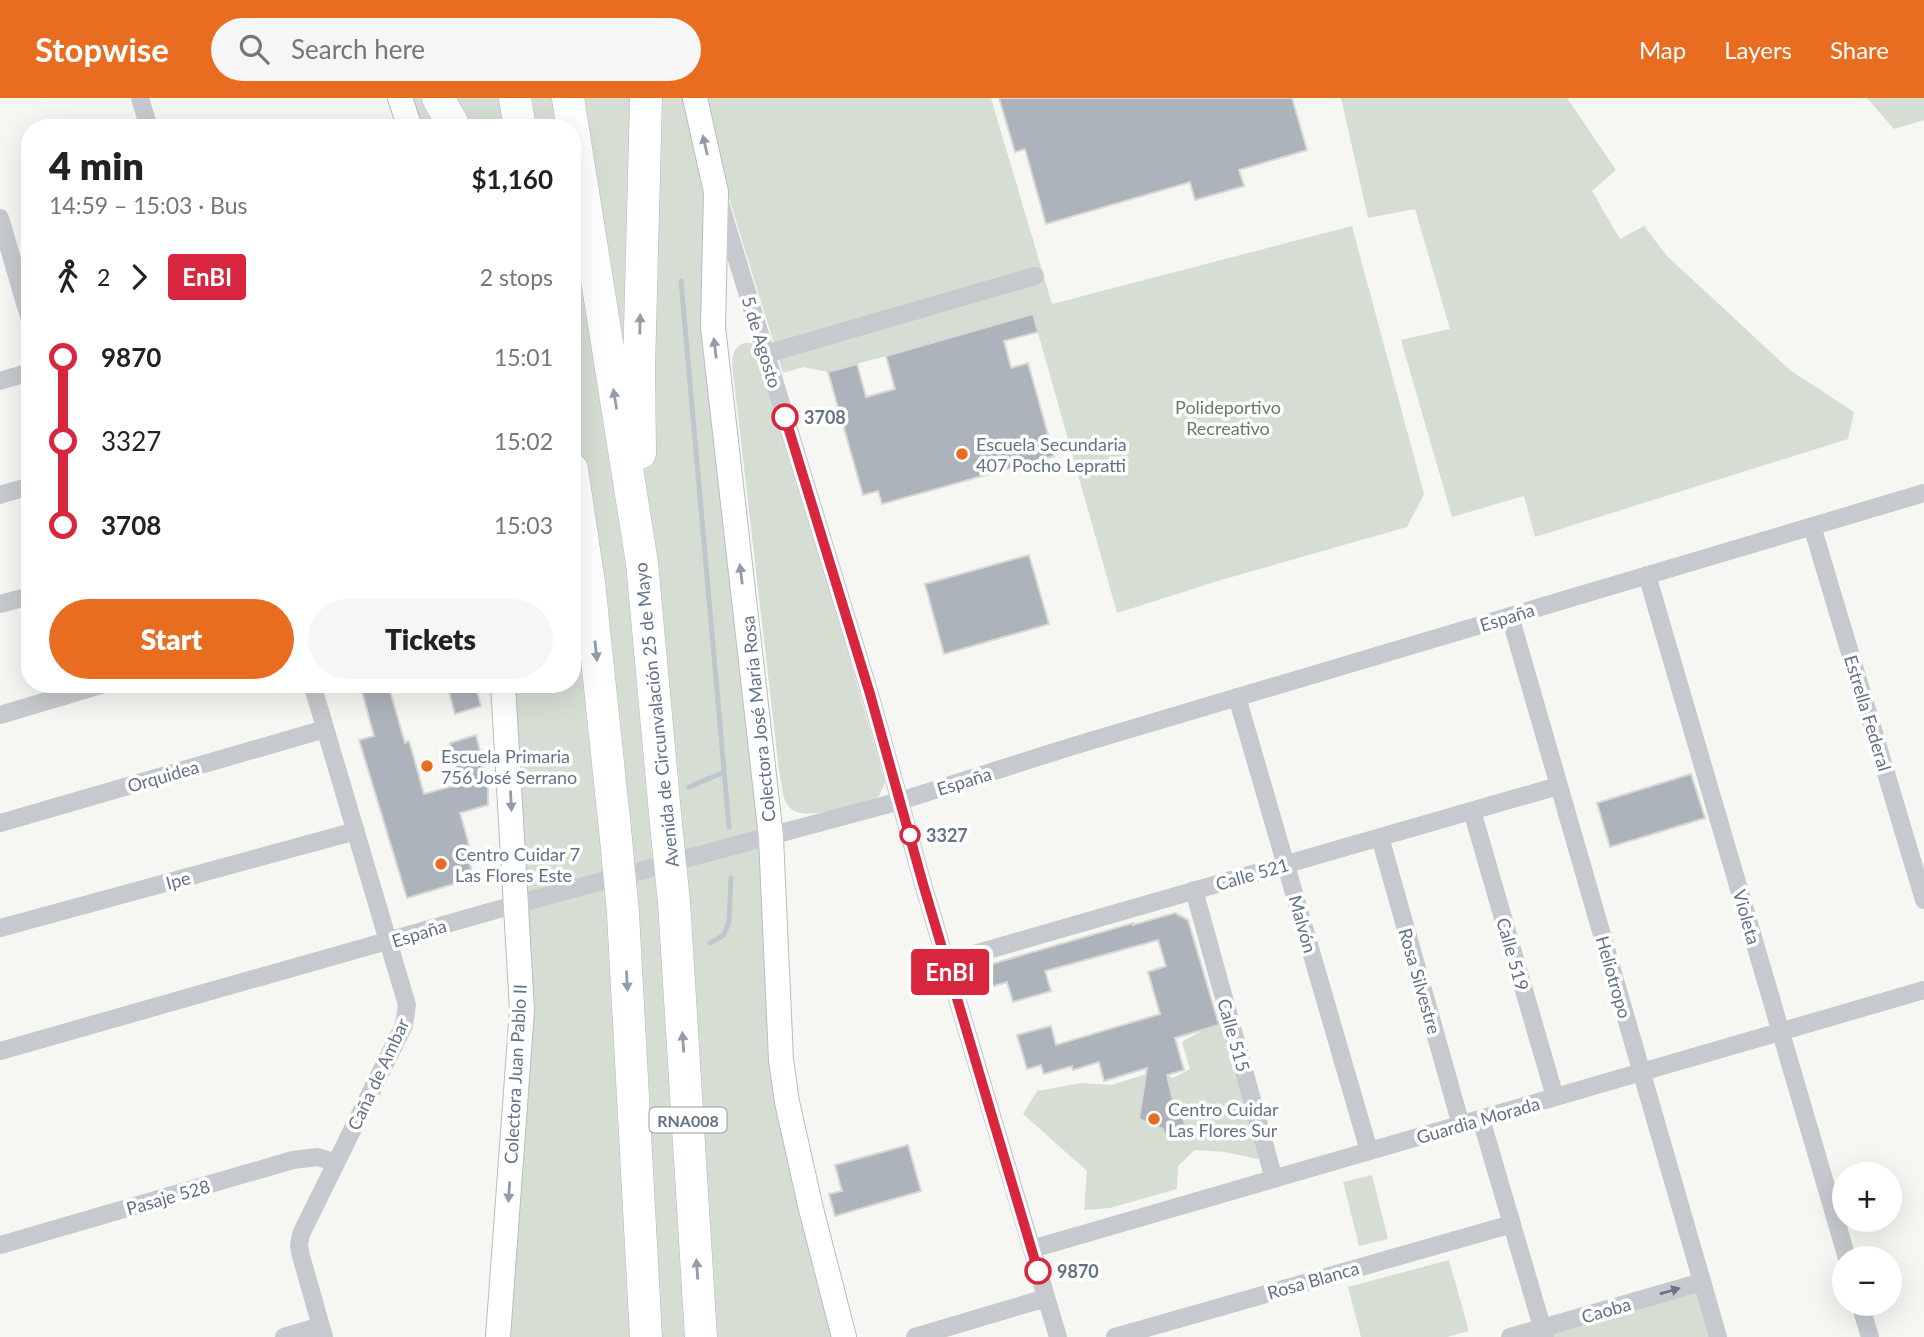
<!DOCTYPE html>
<meta charset="utf-8">
<style>
body{margin:0;font-family:Lato,sans-serif;background:#f6f6f6;color:#222;height:100vh;display:flex;flex-direction:column;font-size:26px;white-space:nowrap}
*{box-sizing:border-box;margin:0}
p{font-size:23px;color:#767676}
.icon{flex:none;width:38px;height:38px;fill:none;stroke:currentColor;stroke-width:2;stroke-linecap:round;stroke-linejoin:round}
.map{position:relative;flex:1;overflow:hidden}
.drawer{position:absolute;left:21px;top:21px;width:560px;height:574px;display:flex;flex-direction:column;background:#fff;border-radius:28px;box-shadow:0 7px 28px #0002}
.drawer>*{flex:none}
.badge{padding:0 14px;border-radius:5px;font-size:24px;line-height:46px}
.tools{position:absolute;left:1832px;top:1064px;display:grid;gap:14px}
.tools a{display:grid;place-items:center;width:70px;height:70px;border-radius:50%;background:#fff;box-shadow:0 7px 28px #0002;font-size:35px}
.map>.badge{position:absolute;translate:-50% -50%;box-shadow:0 0 0 4px #fff}
.legs{display:flex;align-items:center;gap:10px;height:77px;padding:0 28px;font-size:23px}
.legs p{margin-inline-start:auto}
.summary{display:flex;align-items:center;justify-content:space-between;height:119px;padding:0 28px}
h1{font-size:38px;font-weight:800;line-height:52px}
.action{display:flex;gap:14px;margin-top:auto;padding:14px 28px}
.action a{flex:1;height:80px;border-radius:42px;background:#e96d20;color:#fff;font-size:28px;font-weight:800;line-height:80px;text-align:center}
.action a+a{background:#f6f6f6;color:#222}
ul{padding:0 28px;list-style:none}
li{display:flex;align-items:center;gap:24px;height:84px;font-size:26px}
li i{display:grid;place-items:center;width:10px;height:100%;margin:0 9px;background:currentColor}
li i::after{content:'';width:18px;height:18px;margin:-9px;border:5px solid;border-radius:50%;background:#fff}
li p{margin-inline-start:auto}
li:first-child i{background:linear-gradient(#0000 50%,currentColor 0)}
li:last-child i{background:linear-gradient(currentColor 50%,#0000 0)}
header{display:flex;align-items:center;gap:42px;box-sizing:border-box;height:98px;padding:0 35px;background:#e96d20;color:#fff}
header strong{font-size:33px}
nav{display:flex;gap:38px;margin-inline-start:auto;font-size:24px}
.search{width:490px;height:63px;background:#f6f6f6;display:flex;align-items:center;gap:18px;box-sizing:border-box;padding:0 24px;border-radius:38px;color:#767676;font-size:26px}
.map>svg:first-child{display:block}
.green{fill:#d6ded4}
.lines{fill:none;stroke-linecap:round;stroke-linejoin:round}
.stream{stroke:#bec7cd;stroke-width:5}
.building{fill:#adb3ba;stroke:#d7d8d5;stroke-width:2}
.secondary-casing{stroke:#b8bcc1;stroke-width:26}
.motorway-casing{stroke:#b6b9bd;stroke-width:33}
.minor{stroke:#c6c9cd;stroke-width:18}
.secondary{stroke:#fff;stroke-width:24}
.motorway{stroke:#fff;stroke-width:32}
.motorway-bridge-casing{stroke:#b6b9bd;stroke-width:33;stroke-linecap:butt}
.motorway-bridge{stroke:#fff;stroke-width:32}
.oneway{fill:#929caa}
.oneway2{fill:#697689}
.line-1-casing{stroke:#fff;stroke-width:16}
.line-1{stroke:#d7263d;stroke-width:10}
.stop-1-dot{fill:#fff;stroke:#d7263d;stroke-width:3.5}
.poi-dot{fill:#e96d20;stroke:#fff;stroke-width:2.5}
.labels{text-anchor:middle;dominant-baseline:central;stroke-width:7;stroke-linejoin:round;paint-order:stroke}
.shield{fill:#fff;stroke:#929caa;stroke-width:2}
.shield-label{font-size:16px;font-weight:bold;fill:#647285}
.street-label{font-size:18px;fill:#647285;stroke:#fff}
.park-label{font-size:18px;fill:#657c63;stroke:#fff}
.stop-label{font-size:18px;font-weight:bold;fill:#647285;stroke:#fff;text-anchor:start}
.poi-label{font-size:18px;fill:#647285;stroke:#fff;text-anchor:start}
</style>
<header>
<strong>Stopwise</strong>
<div class="search"><svg class="icon" aria-label="search" viewBox="0 0 24 24"><circle cx="10" cy="10" r="6"/><path d="M15 15l6 6"/></svg>Search here</div>
<nav><a>Map</a><a>Layers</a><a>Share</a></nav>
</header>
<div class="map">
<svg width="1924" height="1239" viewBox="0 0 1924 1239">
<rect width="100%" height="100%" fill="#f6f6f3"/>
<path class="green" d="M400 0H695L704 45 713 229 781 962 844 1239H498L522 912 503 586H572V30H410Z
M703 0H991L1052 206 1352 128 1424 396 1407 429 1221 482 1117 515 1033 217 828 274 803 269 783 275 719 68Z
M1341 0H1567L1616 72 1592 93 1620 141 1644 128 1667 158 1790 272 1854 314 1848 341 1535 439 1524 398 1452 419 1401 242 1450 231 1415 111 1368 120Z
M1867 0H1924V22L1894 31Z
M744 245H751L757 250 779 314 885 684 879 698 873 701C852 706 804 726 789 709 781 700 782 683 779 672L732 266C733 254 734 250 744 245Z
M1224 927 1262 1062 1225 1054 1195 1052 1178 1068 1177 1091 1110 1110 1084 1112 1087 1073 1023 1016 1037 993 1081 985 1111 987 1156 973 1173 980 1190 971 1182 944 1205 931Z
M1372 1077 1388 1141 1359 1148 1343 1084Z
M1449 1162 1469 1233 1447 1239H1361L1348 1189Z
M1696 1195 1709 1239H1553L1554 1235Z"/>
<g class="lines">
<path class="stream" d="M681 183 729 729
M689 689 722 675
M710 845 724 837 729 823 731 780"/>
</g>
<path class="building" d="M999 0H1292L1307 52 1239 72 1244 88 1195 102 1190 84 1046 126 1025 51 1015 54Z
M1033 216 1038 234 1004 243 1011 270 1028 265 1054 358 882 406 878 393 863 397 828 274 857 266 866 299 895 291 886 258Z
M1029 457 1049 526 944 556 925 486Z
M360 586H388L405 645 409 643 424 696 460 686 450 645 476 637 486 679 488 678V707L460 715 469 747 464 748 474 780 407 800 359 642 374 638Z
M447 586H475L481 608 455 616Z
M1691 676 1705 720 1610 749 1597 705Z
M1175 815 1188 822 1219 927 1175 940 1184 972 1167 977 1176 1016 1182 1015 1186 1031 1165 1036 1163 1031 1139 1021 1147 970 1104 983 1099 964 1073 972 1072 968 1044 976 1041 967 1027 971 1017 937 1051 928 1056 947 1160 916 1148 874 1166 868 1158 842 1045 873 1051 893 1013 904 1007 884 984 891 978 870 1133 825V827Z
M908 1047 921 1093 835 1118 829 1096 842 1093 835 1067Z"/>
<g class="lines">
<defs>
<path id="secondary" d="M400 0 410 30
M695 0 716 94 713 229 771 739 781 962 787 1004 811 1111 844 1239
M498 1239 522 912 503 586"/>
<path id="motorway" d="M438 0 455 30
M515 0 520 30
M568 0 642 465 666 726
M640 355 639 270 646 0
M572 371 589 485 616 741
M674 804 701 1239
M623 815 646 1239"/>
</defs>
<use href="#secondary" class="secondary-casing"/>
<use href="#motorway" class="motorway-casing"/>
<path class="minor" d="M140 0 149 30
M721 109 870 596 923 786 1058 1239
M0 120 30 222
M766 256 1035 178
M0 283 30 274
M0 397 30 388
M1812 428 1924 802
M1647 477 1847 1160
M0 506 30 498
M1510 518 1718 1239
M312 586 407 907 404 927 301 1136 299 1147 301 1158 324 1239
M1237 599 1369 1053
M0 617 104 586
M1472 713 1555 999
M0 725 325 631
M1380 739 1461 1027
M1194 792 1274 1081
M0 830 356 733
M946 864 1558 688
M0 953 517 806 900 703 1070 649 1924 395
M1481 1021 1545 1239
M0 1147 293 1062 318 1059 336 1065
M1032 1151 1924 892
M1860 1206 1870 1239
M284 1239 321 1228
M915 1239 1046 1200
M1115 1239 1512 1126
M1510 1239 1702 1184"/>
<use href="#secondary" class="secondary"/>
<use href="#motorway" class="motorway"/>
<defs>
<path id="motorway-bridge" d="M666 726 674 804
M616 741 623 815"/>
</defs>
<use href="#motorway-bridge" class="motorway-bridge-casing"/>
<use href="#motorway-bridge" class="motorway-bridge"/>
</g>
<defs><path id="oneway-solid" d="M-6-.8H1V-3.2L6.5 0L1 3.2V.8H-6Z" transform="scale(1.75)"/></defs>
<g class="oneway">
<use href="#oneway-solid" transform="translate(705 47) rotate(-103)"/>
<use href="#oneway-solid" transform="translate(640 226) rotate(-89)"/>
<use href="#oneway-solid" transform="translate(715 250) rotate(-97)"/>
<use href="#oneway-solid" transform="translate(615 301) rotate(-99)"/>
<use href="#oneway-solid" transform="translate(741 476) rotate(-97)"/>
<use href="#oneway-solid" transform="translate(596 553) rotate(84)"/>
<use href="#oneway-solid" transform="translate(511 703) rotate(87)"/>
<use href="#oneway-solid" transform="translate(627 883) rotate(87)"/>
<use href="#oneway-solid" transform="translate(683 944) rotate(-94)"/>
<use href="#oneway-solid" transform="translate(509 1094) rotate(94)"/>
<use href="#oneway-solid" transform="translate(697 1171) rotate(-94)"/>
</g>
<use class="oneway2" href="#oneway-solid" transform="translate(1670 1193) rotate(-16)"/>
<g class="lines">
<defs>
<path id="line-1" d="M785 319 870 596 923 786 1038 1173"/>
</defs>
<use href="#line-1" class="line-1-casing"/>
<use href="#line-1" class="line-1"/>
</g>
<g class="stop-1-dot">
<circle cx="785" cy="319" r="12"/>
<circle cx="910" cy="737" r="9"/>
<circle cx="1038" cy="1173" r="12"/>
</g>
<g class="poi-dot">
<circle cx="962" cy="356" r="7"/>
<circle cx="427" cy="668" r="7"/>
<circle cx="441" cy="766" r="7"/>
<circle cx="1154" cy="1021" r="7"/>
</g>
<g class="labels">
<rect class="shield" x="649.5" y="1009.5" width="77" height="25" rx="5"/>
<g class="shield-label">
<text x="688" y="1022">RNA008</text>
</g>
<g class="street-label">
<text transform="translate(762 244) rotate(73)">5 de Agosto</text>
<text transform="translate(1507 519) rotate(-17)">España</text>
<text transform="translate(1868 615) rotate(73)">Estrella Federal</text>
<text transform="translate(656 617) rotate(-96)">Avenida de Circunvalación 25 de Mayo</text>
<text transform="translate(758 621) rotate(-96)">Colectora José María Rosa</text>
<text transform="translate(163 678) rotate(-16)">Orquidea</text>
<text transform="translate(964 683) rotate(-17)">España</text>
<text transform="translate(1252 776) rotate(-16)">Calle 521</text>
<text transform="translate(178 782) rotate(-15)">Ipe</text>
<text transform="translate(1747 819) rotate(74)">Violeta</text>
<text transform="translate(1303 826) rotate(74)">Malvón</text>
<text transform="translate(419 835) rotate(-17)">España</text>
<text transform="translate(1513 856) rotate(74)">Calle 519</text>
<text transform="translate(1614 879) rotate(74)">Heliotropo</text>
<text transform="translate(1420 883) rotate(74)">Rosa Silvestre</text>
<text transform="translate(1234 937) rotate(74)">Calle 515</text>
<text transform="translate(378 976) rotate(-65)">Caña de Ambar</text>
<text transform="translate(515 976) rotate(-87)">Colectora Juan Pablo II</text>
<text transform="translate(1478 1022) rotate(-16)">Guardia Morada</text>
<text transform="translate(168 1099) rotate(-16)">Pasaje 528</text>
<text transform="translate(1313 1182) rotate(-16)">Rosa Blanca</text>
<text transform="translate(1606 1212) rotate(-16)">Caoba</text>
</g>
<g class="park-label">
<text x="1228" y="309">Polideportivo<tspan x="1228" dy="21">Recreativo</tspan></text>
</g>
<g class="stop-label">
<text x="804" y="319">3708</text>
<text x="926" y="737">3327</text>
<text x="1057" y="1173">9870</text>
</g>
<g class="poi-label">
<text x="976" y="346">Escuela Secundaria<tspan x="976" dy="21">407 Pocho Lepratti</tspan></text>
<text x="441" y="658">Escuela Primaria<tspan x="441" dy="21">756 José Serrano</tspan></text>
<text x="455" y="756">Centro Cuidar 7<tspan x="455" dy="21">Las Flores Este</tspan></text>
<text x="1168" y="1011">Centro Cuidar<tspan x="1168" dy="21">Las Flores Sur</tspan></text>
</g>
</g>
</svg>
<div class="tools">
<a>+</a>
<a>−</a>
</div>
<b class="badge" style="left:950px;top:874px;background:#d7263d;color:#fff">EnBI</b>
<section class="drawer">
<div class="summary"><div><h1>4 min</h1><p>14:59 – 15:03 · Bus</p></div><b>$1,160</b></div>
<div class="legs"><svg class="icon" aria-label="walk" viewBox="0 0 24 24"><circle cx="13" cy="4" r="2"/><path d="M13 8l-2 6 4 7M11 14l-3 7M7 12l3-4h3l4 4"/></svg>2<svg class="icon" aria-label="forward" viewBox="0 0 24 24"><path d="M9 5l7 7-7 7"/></svg><b class="badge" style="background:#d7263d;color:#fff">EnBI</b><p>2 stops</p></div>
<ul>
<li><i style="color:#d7263d"></i><b>9870</b><p>15:01</p></li>
<li><i style="color:#d7263d"></i><span>3327</span><p>15:02</p></li>
<li><i style="color:#d7263d"></i><b>3708</b><p>15:03</p></li>
</ul>
<div class="action"><a>Start</a><a>Tickets</a></div>
</section>
</div>
